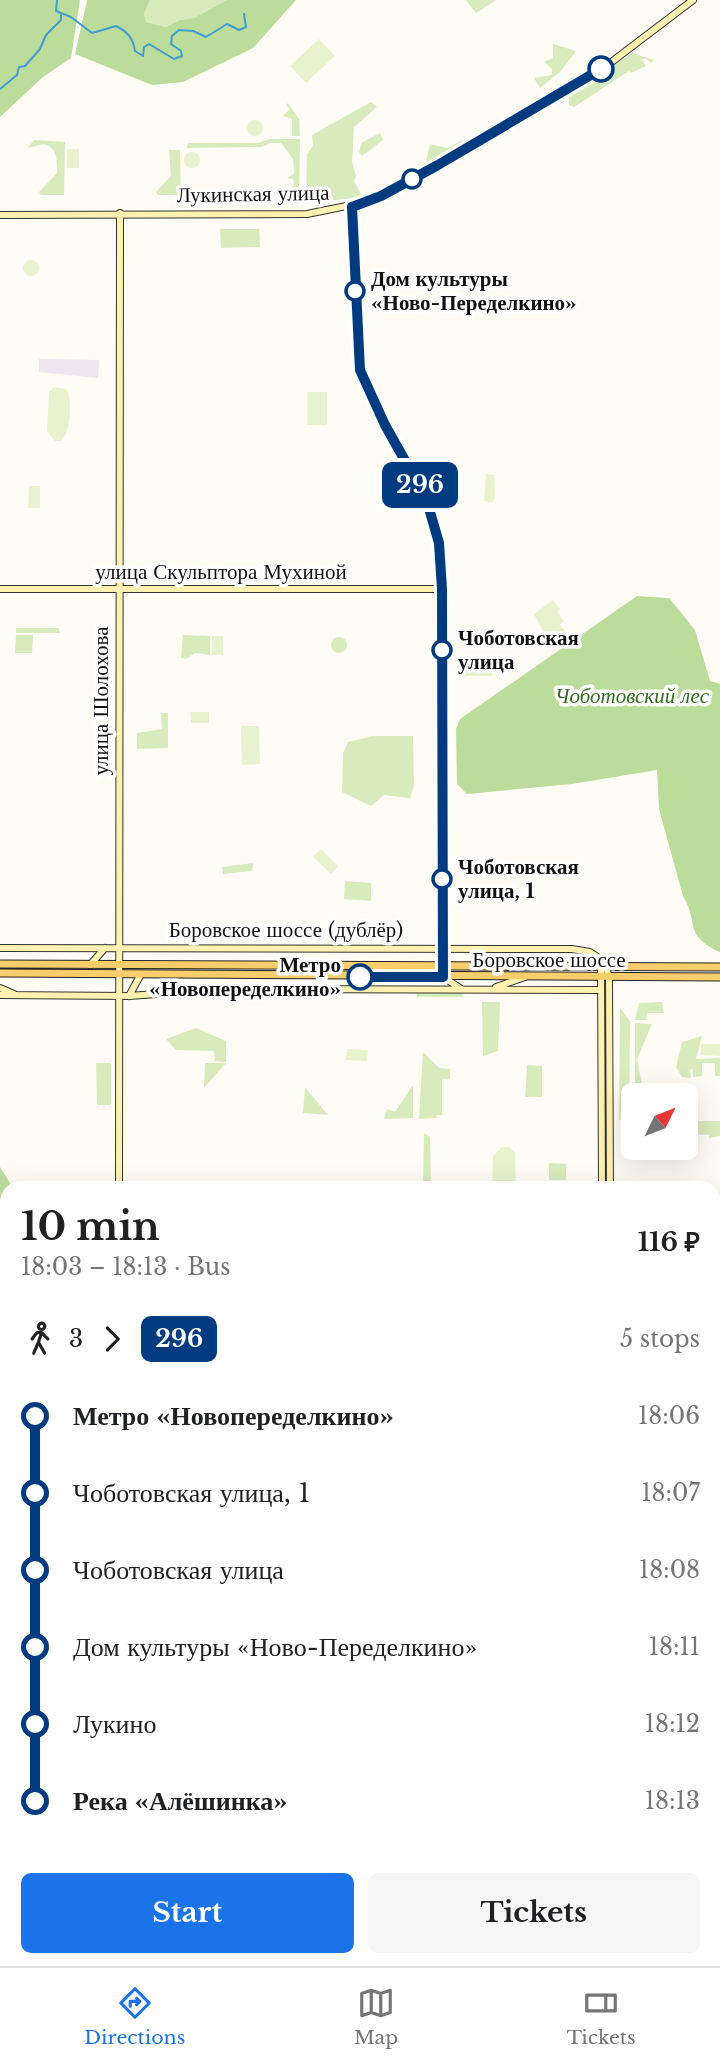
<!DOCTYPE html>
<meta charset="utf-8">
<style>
body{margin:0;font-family:"Libre Baskerville",serif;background:#f6f6f6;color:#202124;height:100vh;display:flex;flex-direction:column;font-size:26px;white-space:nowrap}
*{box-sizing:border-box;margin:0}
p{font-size:23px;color:#757577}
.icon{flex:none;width:38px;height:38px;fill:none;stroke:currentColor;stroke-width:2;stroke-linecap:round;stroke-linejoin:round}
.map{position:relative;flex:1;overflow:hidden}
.side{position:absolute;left:0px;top:1181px;width:721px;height:786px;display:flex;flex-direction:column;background:#fff;border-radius:21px 21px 0 0;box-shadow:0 7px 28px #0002}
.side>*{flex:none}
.badge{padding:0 14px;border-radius:10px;font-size:24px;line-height:46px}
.needle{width:46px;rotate:47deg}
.buttons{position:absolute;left:621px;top:1083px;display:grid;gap:14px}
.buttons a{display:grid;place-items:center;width:77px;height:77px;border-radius:10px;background:#fff;box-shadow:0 7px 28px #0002;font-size:35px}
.map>.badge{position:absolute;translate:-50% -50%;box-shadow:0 0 0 4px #fff}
.legs{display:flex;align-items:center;gap:10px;height:77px;padding:0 21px;font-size:23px}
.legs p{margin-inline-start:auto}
.summary{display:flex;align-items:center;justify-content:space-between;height:119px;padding:0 21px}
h1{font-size:38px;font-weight:700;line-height:52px}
.action{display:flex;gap:14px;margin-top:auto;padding:14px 21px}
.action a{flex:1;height:80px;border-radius:10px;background:#1a73e8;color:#fff;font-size:28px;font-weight:700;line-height:80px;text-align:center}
.action a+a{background:#f6f6f6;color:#202124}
ul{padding:0 21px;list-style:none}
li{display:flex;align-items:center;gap:24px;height:77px;font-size:26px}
li i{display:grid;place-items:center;width:10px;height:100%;margin:0 9px;background:currentColor}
li i::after{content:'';width:18px;height:18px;margin:-9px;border:5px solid;border-radius:50%;background:#fff}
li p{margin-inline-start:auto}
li:first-child i{background:linear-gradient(#0000 50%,currentColor 0)}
li:last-child i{background:linear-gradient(currentColor 50%,#0000 0)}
.tabs{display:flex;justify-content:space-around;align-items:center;height:98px;border-top:2px solid #e0e0e0;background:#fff;font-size:19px;color:#757577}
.tabs a{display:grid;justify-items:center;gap:4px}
.tabs .current{color:#1a73e8}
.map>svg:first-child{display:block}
.industrial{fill:#ede6ef}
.green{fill:#d7ebbd}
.forest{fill:#bcdc9c}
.pitch{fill:#e8f2cf}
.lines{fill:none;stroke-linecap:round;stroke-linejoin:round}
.stream{stroke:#409dce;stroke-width:2}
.secondary-casing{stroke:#333;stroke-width:8}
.primary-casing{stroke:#222;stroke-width:9}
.secondary{stroke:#fff1b0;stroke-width:6}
.primary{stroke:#f8ce6c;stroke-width:7}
.line-1-casing{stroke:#fff;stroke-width:16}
.line-1{stroke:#003b80;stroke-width:10}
.stop-1-dot{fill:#fff;stroke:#003b80;stroke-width:3.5}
.labels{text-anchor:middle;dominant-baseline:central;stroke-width:7;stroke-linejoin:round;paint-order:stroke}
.street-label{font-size:21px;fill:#111;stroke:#fff}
.stop-label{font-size:21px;font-weight:bold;fill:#111;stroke:#fff;text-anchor:start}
.park-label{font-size:21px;font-style:italic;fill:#336a1f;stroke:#fff}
</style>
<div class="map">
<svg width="720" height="1966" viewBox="0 0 720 1966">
<rect width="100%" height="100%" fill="#fffcf5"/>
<path class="industrial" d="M39 359 99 360 98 378 39 372Z
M7 1468V1585L0 1577V1472Z"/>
<path class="green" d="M150 0H227L194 18 180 20 166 27 146 22 144 14Z
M466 0H496L476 13Z
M553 44 576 51 560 72 540 88 534 78 552 75V69L544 62 553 58Z
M632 53 654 60 651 63 645 58 642 60 646 66 631 73 629 71 574 107 569 105V96Z
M371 102 377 107 354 127 352 162 356 176 354 181 362 196C342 201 326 200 306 203L307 154 313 146 312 135Z
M288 103 299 119 300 136H292V119L283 116 290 109 286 105Z
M380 133 383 140 362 156 359 152 361 143Z
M270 139H300L299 195H275L281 188 294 186 293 179 288 178 294 173 293 159 281 143H270L262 147 187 148 188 143H258Z
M34 140 65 142 64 195H41L39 192 57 173C57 160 58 149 44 144L28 148Z
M463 140 464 144 387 188 426 162 430 144 447 148Z
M169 150H180L181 195H158L156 192 171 176Z
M220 229H259L260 247 221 248Z
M16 628H59L60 633H16Z
M16 635H33L32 653H15Z
M183 635 210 636V655L195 653 186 659 181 658Z
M331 645a8 8 0 1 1 16 0a8 8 0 1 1-16 0Z
M161 713H168V748L137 749V733L162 729Z
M373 736H413L414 786 410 798 384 795 371 806 342 792 343 753 348 742Z
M253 863 252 871 223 874 222 867Z
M345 881 371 883V901L344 899Z
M454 989 462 993V997H417V990Z
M482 1002H500L498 1051 483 1056Z
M662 1002 664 1013H647L646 1020H635L639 1003Z
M620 1008 630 1021 629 1119 619 1120Z
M635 1023 652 1024 637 1059 644 1095H635Z
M196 1028 226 1041V1062L215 1061 214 1051 176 1050 166 1039Z
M702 1036 696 1059 720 1058V1076H715V1063H702V1076L693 1077V1069L690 1070 691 1078 682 1077 676 1067 682 1042Z
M423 1052 439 1068 450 1069V1079H442V1115H437L436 1118 419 1119Z
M96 1063H111V1105H97Z
M205 1063H226L204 1088Z
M527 1065 542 1066V1097H525Z
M413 1085V1118L384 1119 387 1109 395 1112Z
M305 1087 328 1115 303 1113Z
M686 1121H720V1136L709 1138V1135L686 1134Z
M424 1133 430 1137 431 1188H423Z
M549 1163 566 1164V1180H549Z"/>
<path class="forest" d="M0 0H80L71 58 43 77 0 117Z
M87 0H150L144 14 146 22 166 27 180 20 194 18 227 0H296L253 48 183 82 152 85 75 54Z
M637 596 669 598 695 630 710 681 720 684V952C683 935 700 925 683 896L659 809 657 770 572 784 467 794 457 784 456 729 460 719Z
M0 1167 13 1188H7V1353L0 1354Z
M7 1370V1451L0 1457V1371Z
M0 1721 7 1724V1853L0 1869Z"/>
<path class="pitch" d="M319 39 335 56 306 83 290 66Z
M247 128a8 8 0 1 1 16 0a8 8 0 1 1-16 0Z
M67 149H79V168H67Z
M184 160a8 8 0 1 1 16 0a8 8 0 1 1-16 0Z
M23 268a8 8 0 1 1 16 0a8 8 0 1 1-16 0Z
M54 387 66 389C73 400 71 431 61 441H55L47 431 49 392Z
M307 392H327V425H307Z
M486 474 494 475 495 497 492 503 484 501Z
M29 486H40V508H28Z
M553 600 560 609 557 612 564 621 560 624 567 634 548 648 541 638 545 635 534 614Z
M212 636H223V655H212Z
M460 659 492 660V676H460Z
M190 712H209V723H191Z
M241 726H259L260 764 242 765Z
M321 849 338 866 331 874 313 857Z
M701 1044H720V1056L701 1055Z
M347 1049 368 1050 367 1061 346 1060Z
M502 1147H509L515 1153 516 1188H492L493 1156Z
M237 1961 241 1966H155L158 1964Z"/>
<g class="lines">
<path class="stream" d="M57 0 56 11 71 17 92 33 116 26C128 32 133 38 135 51L143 56 144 47 149 44 174 59 182 56 181 51 171 44 172 36 179 30 193 31 206 37 227 24 239 30 246 27 244 14
M0 89 17 75 19 67 25 66 40 49 46 35 61 20V15
M720 1602V1611
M714 1631 720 1630
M714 1667 717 1671 714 1673
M567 1966 574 1960"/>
<defs>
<path id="secondary" d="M352 207 360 370 385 425 426 497 439 543 442 589 443 977 460 988
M0 215 307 214 366 202 438 165 601 70 693 0
M0 589H442
M0 948 572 949 590 952 605 962 609 979 610 1188
M90 965 105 948
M601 967 602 1188
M496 987 525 977
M0 988 14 994
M0 995 129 996 225 989 601 990
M129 996 141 974
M119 1188 120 213
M714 1450 720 1456"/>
<path id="primary" d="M0 964 720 967
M0 973 720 977"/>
</defs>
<use href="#secondary" class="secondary-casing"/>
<use href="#primary" class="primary-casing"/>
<use href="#secondary" class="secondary"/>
<use href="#primary" class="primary"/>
</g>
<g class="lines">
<defs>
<path id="line-1" d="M360 977H443L442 589 439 543 426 498 385 425 360 370 352 207 381 196 438 165 601 69"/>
</defs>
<use href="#line-1" class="line-1-casing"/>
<use href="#line-1" class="line-1"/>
</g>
<g class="stop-1-dot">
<circle cx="601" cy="69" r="12"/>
<circle cx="412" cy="179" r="9"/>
<circle cx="355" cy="291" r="9"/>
<circle cx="442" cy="650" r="9"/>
<circle cx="442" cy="879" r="9"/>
<circle cx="360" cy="977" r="12"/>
</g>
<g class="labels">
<g class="street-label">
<text transform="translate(253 194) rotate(-1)">Лукинская улица</text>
<text x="221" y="572">улица Скульптора Мухиной</text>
<text transform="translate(101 701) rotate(-90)">улица Шолохова</text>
<text x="286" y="930">Боровское шоссе (дублёр)</text>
<text x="549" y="960">Боровское шоссе</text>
</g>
<g class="stop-label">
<text x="371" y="279">Дом культуры<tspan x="371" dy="24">«Ново-Переделкино»</tspan></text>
<text x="458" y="638">Чоботовская<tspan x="458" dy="24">улица</tspan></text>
<text x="458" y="867">Чоботовская<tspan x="458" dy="24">улица, 1</tspan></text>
<text x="341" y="965" text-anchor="end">Метро<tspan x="341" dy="24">«Новопеределкино»</tspan></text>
</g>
<g class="park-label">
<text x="632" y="696">Чоботовский лес</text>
</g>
</g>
</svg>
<div class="buttons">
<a><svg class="needle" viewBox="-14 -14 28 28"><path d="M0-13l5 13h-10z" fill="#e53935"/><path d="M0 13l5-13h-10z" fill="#757577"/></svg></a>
</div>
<b class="badge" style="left:420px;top:485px;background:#003b80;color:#fff">296</b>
<section class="side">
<div class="summary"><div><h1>10 min</h1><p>18:03 – 18:13 · Bus</p></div><b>116 ₽</b></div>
<div class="legs"><svg class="icon" aria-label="walk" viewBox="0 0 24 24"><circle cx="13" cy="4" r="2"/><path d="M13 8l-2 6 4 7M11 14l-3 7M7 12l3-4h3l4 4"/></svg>3<svg class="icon" aria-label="forward" viewBox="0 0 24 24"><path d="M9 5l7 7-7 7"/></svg><b class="badge" style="background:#003b80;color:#fff">296</b><p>5 stops</p></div>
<ul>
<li><i style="color:#003b80"></i><b>Метро «Новопеределкино»</b><p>18:06</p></li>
<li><i style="color:#003b80"></i><span>Чоботовская улица, 1</span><p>18:07</p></li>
<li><i style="color:#003b80"></i><span>Чоботовская улица</span><p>18:08</p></li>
<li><i style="color:#003b80"></i><span>Дом культуры «Ново-Переделкино»</span><p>18:11</p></li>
<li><i style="color:#003b80"></i><span>Лукино</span><p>18:12</p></li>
<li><i style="color:#003b80"></i><b>Река «Алёшинка»</b><p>18:13</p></li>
</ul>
<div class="action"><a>Start</a><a>Tickets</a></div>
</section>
</div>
<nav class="tabs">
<a class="current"><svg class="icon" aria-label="directions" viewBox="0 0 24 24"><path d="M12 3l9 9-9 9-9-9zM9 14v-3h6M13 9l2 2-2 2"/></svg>Directions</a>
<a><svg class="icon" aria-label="map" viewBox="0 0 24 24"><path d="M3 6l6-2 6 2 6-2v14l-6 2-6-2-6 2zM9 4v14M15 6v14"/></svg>Map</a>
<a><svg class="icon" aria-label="tickets" viewBox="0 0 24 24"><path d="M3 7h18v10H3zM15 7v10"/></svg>Tickets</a>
</nav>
